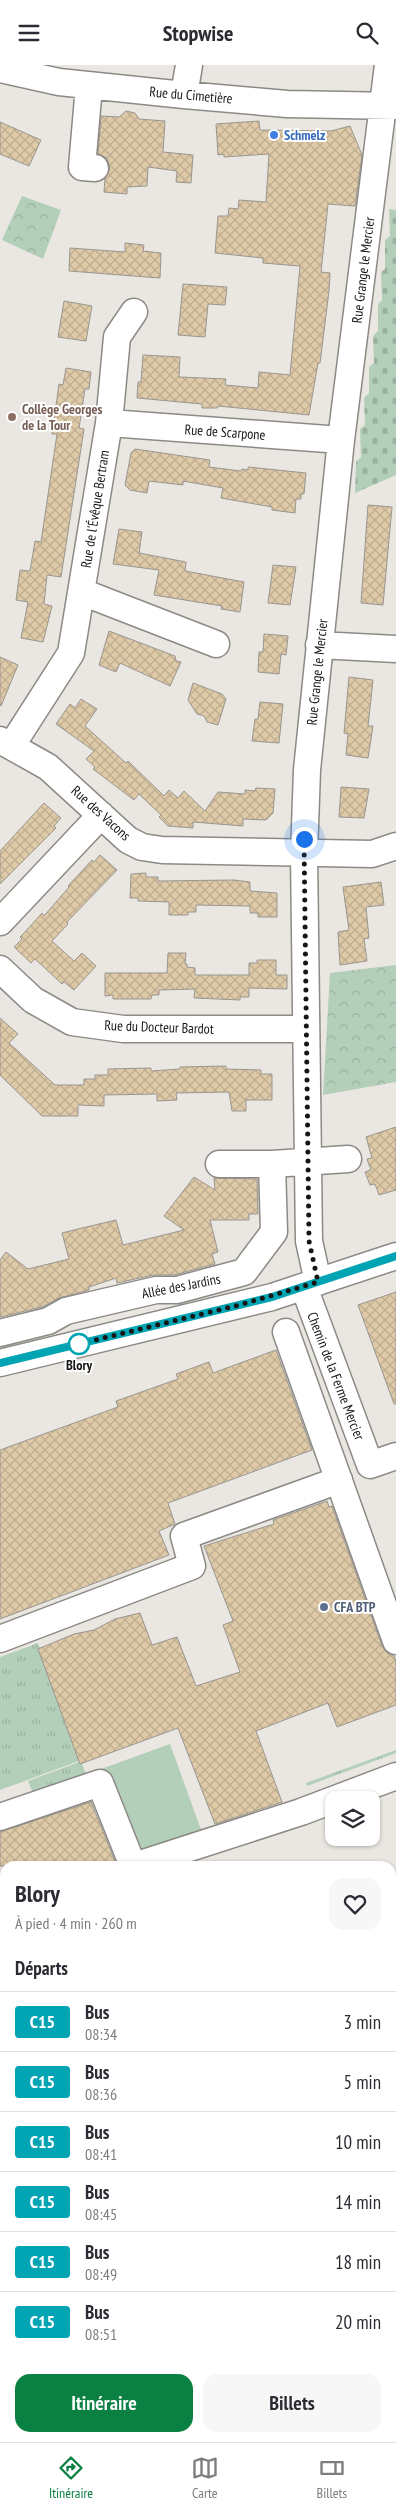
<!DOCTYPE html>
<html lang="fr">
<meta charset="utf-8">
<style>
body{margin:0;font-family:"PT Sans Narrow",sans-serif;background:#f7f7f7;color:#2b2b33;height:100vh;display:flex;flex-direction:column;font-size:19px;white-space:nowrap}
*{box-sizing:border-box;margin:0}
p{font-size:16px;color:#7c7c81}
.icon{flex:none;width:28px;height:28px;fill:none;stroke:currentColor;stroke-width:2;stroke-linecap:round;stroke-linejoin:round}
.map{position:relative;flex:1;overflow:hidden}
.drawer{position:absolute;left:0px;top:1796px;width:396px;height:581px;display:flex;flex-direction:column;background:#fff;border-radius:15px 15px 0 0;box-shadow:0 1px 4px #0004}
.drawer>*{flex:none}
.badge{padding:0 10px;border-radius:4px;font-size:18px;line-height:32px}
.fabs{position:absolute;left:325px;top:1726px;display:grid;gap:10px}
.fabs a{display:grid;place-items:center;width:55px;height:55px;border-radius:10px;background:#fff;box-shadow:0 1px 4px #0004;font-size:25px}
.you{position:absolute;width:25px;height:25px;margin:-12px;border:4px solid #fff;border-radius:50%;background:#1a73e8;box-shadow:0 0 0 8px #1a73e833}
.map>.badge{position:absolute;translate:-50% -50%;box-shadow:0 0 0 2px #fff}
h2{padding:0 15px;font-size:19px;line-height:45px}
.round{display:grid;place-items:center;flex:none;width:52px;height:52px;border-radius:15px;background:#f7f7f7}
.summary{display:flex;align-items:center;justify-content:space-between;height:85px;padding:0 15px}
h1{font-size:24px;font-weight:800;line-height:38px}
.primary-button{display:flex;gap:10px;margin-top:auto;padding:10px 15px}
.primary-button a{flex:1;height:58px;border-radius:15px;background:#0b8043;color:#fff;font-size:20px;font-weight:800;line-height:58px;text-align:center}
.primary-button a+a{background:#f7f7f7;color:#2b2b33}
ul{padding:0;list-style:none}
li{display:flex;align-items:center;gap:15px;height:60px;padding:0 15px;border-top:1px solid #e1e1e2}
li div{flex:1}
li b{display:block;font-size:19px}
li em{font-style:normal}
li .badge{min-width:55px;font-weight:700;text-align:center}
header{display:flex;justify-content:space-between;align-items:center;height:65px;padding:0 15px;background:#fff;font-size:22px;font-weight:800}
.tab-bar{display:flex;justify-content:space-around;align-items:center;height:70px;border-top:1px solid #e1e1e2;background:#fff;font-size:14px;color:#7c7c81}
.tab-bar a{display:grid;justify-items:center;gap:2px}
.tab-bar .selected{color:#0b8043}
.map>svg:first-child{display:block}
.grass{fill:url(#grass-tufts)}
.forest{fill:url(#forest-crowns)}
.cemetery{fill:url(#cemetery-stones)}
.pitch{fill:#b4cfb9}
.building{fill:url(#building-cross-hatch);stroke:#999691}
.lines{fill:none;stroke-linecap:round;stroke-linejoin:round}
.minor-casing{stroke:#8d8a85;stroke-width:29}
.minor{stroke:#fff;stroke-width:26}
.line-casing{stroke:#fff;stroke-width:11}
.line{stroke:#00a4b2;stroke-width:8}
.walk{stroke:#171615;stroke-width:5;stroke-dasharray:0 9}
.shop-dot{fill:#3f7fe0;stroke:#fff;stroke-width:2}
.education-dot{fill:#8d6e63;stroke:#fff;stroke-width:2}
.stop-dot{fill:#fff;stroke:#00a4b2;stroke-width:2.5}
.service-dot{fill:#5c6f8a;stroke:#fff;stroke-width:2}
.labels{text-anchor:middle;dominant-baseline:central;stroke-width:4;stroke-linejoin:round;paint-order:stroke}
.street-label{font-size:14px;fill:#171615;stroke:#fff}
.shop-label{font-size:14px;font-weight:bold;fill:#366cbe;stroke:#fff;text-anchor:start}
.education-label{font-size:14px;font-weight:bold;fill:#785e54;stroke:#fff;text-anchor:start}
.stop-label{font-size:14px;font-weight:bold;fill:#171615;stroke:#fff}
.service-label{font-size:14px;font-weight:bold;fill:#4e5e75;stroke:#fff;text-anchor:start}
</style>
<header><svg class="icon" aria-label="menu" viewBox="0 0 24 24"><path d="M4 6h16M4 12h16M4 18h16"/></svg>Stopwise<svg class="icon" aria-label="search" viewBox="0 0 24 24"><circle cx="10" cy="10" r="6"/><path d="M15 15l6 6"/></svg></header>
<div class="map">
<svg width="396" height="2377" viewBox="0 0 396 2377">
<defs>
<pattern id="grass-tufts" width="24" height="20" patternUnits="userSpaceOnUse" patternTransform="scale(1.25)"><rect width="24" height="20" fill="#b4cfb9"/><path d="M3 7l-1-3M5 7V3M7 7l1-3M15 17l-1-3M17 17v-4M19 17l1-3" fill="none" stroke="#9ab19e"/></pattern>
<pattern id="forest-crowns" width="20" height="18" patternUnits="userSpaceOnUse" patternTransform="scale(1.25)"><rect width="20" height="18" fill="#b4cfb9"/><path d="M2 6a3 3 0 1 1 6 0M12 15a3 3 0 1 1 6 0" fill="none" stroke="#9ab19e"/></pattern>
<pattern id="cemetery-stones" width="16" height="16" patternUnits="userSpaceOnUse" patternTransform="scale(1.25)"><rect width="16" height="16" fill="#b4cfb9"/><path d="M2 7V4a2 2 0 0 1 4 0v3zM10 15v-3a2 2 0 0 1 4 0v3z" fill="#9ab19e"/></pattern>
<pattern id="building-cross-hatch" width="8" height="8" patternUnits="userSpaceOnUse" patternTransform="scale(1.25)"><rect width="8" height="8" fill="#dfcaa8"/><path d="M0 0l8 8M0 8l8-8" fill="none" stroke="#bfad90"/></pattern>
</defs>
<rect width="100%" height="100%" fill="#eae7e2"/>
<path class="grass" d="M38 1578 79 1696 0 1725V1592Z
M396 1685V1688L307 1721 306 1718Z
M79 1697 82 1699 88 1714 35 1734 28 1716Z"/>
<path class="forest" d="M22 131 61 145 43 194 2 175Z
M396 900V1017L323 1030 330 908Z
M396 1828V1891L391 1894V1829Z
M5 1978V2178H0V1980Z"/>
<path class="cemetery" d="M389 144 396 145V410L355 428 356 397 361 392 360 364 365 360 364 333 369 328V302L374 298 373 271 378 266V239L382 235 381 207 385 204V175L390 171Z"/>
<path class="pitch" d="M170 1679 203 1770 134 1795 101 1704Z"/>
<path class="building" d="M126 46 135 48 139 54 165 56 163 87 193 90 191 118 176 117 177 106 148 102 147 121 127 122V129L104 127 105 113 110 104 107 93 98 89 101 51 119 52Z
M259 56 260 65 331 66 350 61 362 90 355 141 328 139 321 207 330 208 329 226 320 298H318L309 350 218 341 217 343H202V339L137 333 138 317H141L143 290 180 292 179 312 226 314 225 320 258 323 259 307 290 310 300 201 263 198V193L215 188 218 151H228L229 143 238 144 239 135 266 137 269 89 224 92V89L218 90 216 59Z
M0 57 41 75 29 101 0 89Z
M125 178 144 180 143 186 161 188 160 213 69 206 70 183 125 187Z
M183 219 227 222 225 240 208 239 205 272 178 270Z
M64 236 92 241 86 276 58 272Z
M66 303 91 307 89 324H85L79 363 84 364 61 512 47 510 44 539 52 541 43 577 21 573 28 537 16 535 20 505 30 506 35 476 41 477 57 369H52L59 319 63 320Z
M135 384 210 395 209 402 241 406 242 404 248 405V402L306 408 304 429H301V434H296L295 448 272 445V442L221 433 223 423 183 416V420L149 416 147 428 130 425 125 420 131 388Z
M368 440 392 442 383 540 361 538Z
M119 464 142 467 139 488 186 497 185 506 244 517 240 547 221 544 222 541 154 530 159 505 113 499Z
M273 500 296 502 290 540 268 538Z
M109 566 175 591 176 596 181 597 170 621 120 598 116 607 99 600Z
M264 569 288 571 286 590 281 589 279 609 258 607 259 587H263Z
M0 592 18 600 1 641 0 640Z
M349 612 373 615 368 661H373L368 693 346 690 348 669 344 668Z
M193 618 222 629 226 634 218 660 207 657 204 651 197 649 188 635Z
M81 634 97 644 85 661 126 698 128 696 164 731 169 725 178 733 184 726 205 746 218 727 245 729V725L255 726 256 723 275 724 273 748 266 755 243 754V761L193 757V763L168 761 159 752 161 750 139 729 134 735 93 704 95 702 86 694 94 686 56 659 70 639 75 643Z
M260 637 283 639 279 678 252 676 255 654H258Z
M341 722 369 724 364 753 339 752Z
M44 738 61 753 54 761 56 763 0 819V786Z
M100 790 117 805 67 857 68 859 52 876 74 896 82 888 96 901 74 925 64 917 62 919 35 894 31 898 14 882 22 874 20 872 25 867 42 848 44 851 69 822 68 821 92 795 94 797Z
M146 808V812H158V816L234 815 250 817V826L277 828V852H258V848H250V841L196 840V847H188V850H169V837L138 836V833H130L131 809Z
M381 817 384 840 366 842 369 873 364 874 367 896 340 900 338 867 349 865 343 822Z
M168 888H186L185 899H187V902L195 903V910H249V898H257V895H276V910H287V924L249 923V932H240V935L194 933 195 924 159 925V930H152L151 934H113V930L105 931V908H167Z
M0 953 18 969 9 978 55 1020H84V1014H95V1010H108V1004L151 1003V1006L180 1004V1002L226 1001V1004L261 1005V1009H272V1035H246V1046H232L229 1027 176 1028 177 1035 157 1036V1029L104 1030V1041L78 1040V1051H42L0 1010Z
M396 1062V1125L379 1130 375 1119 370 1120 365 1107 371 1105 367 1094 372 1093 366 1072Z
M194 1112 215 1125 214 1113 257 1114 258 1149H249V1155H210L218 1187 212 1189 215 1199 174 1210H153L117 1218 116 1213 89 1222V1225L59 1233 42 1242 0 1252V1195L6 1187 28 1204 69 1194 62 1168 78 1164 116 1155 123 1180 184 1165 164 1151Z
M396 1227V1339H394L358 1240Z
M276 1285 312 1385 168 1438 175 1459 159 1466 169 1490 0 1554V1385L118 1342 116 1336 178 1314 176 1309 209 1297 213 1308Z
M327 1436 329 1442 332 1441 382 1581 387 1588 394 1591 396 1596V1640L337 1662 328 1638 256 1666 282 1737 215 1759 178 1663 80 1699 38 1584 74 1569 94 1565 115 1554 140 1548 152 1580 177 1572 196 1621 240 1607 223 1560 233 1556 204 1481 274 1459 273 1455Z
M91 1737 117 1801H0V1767Z"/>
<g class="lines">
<defs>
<path id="minor" d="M0 4 59 17 184 30 287 39 396 41
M89 21 82 102 95 103
M184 30 189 0
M109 358 341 375
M82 527 216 579
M319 580 396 584
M0 675 48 702 128 775 142 782 162 785 372 789 396 781
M12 680 71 588 109 358 117 272 134 247
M0 857 101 750
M0 904 33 935 72 957 123 964H305
M219 1099H272
M318 1217 309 1176 304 789 307 705 341 375 388 0
M304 1222 370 1400 396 1391
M286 1267 396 1576
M0 1268 48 1256 66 1246 156 1225H177L244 1207 274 1167 272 1099 348 1094
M0 1298 272 1232 396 1191
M0 1574 192 1501 184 1471 339 1415
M0 1752 100 1718 133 1801
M134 1801 301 1747 396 1711"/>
</defs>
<use href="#minor" class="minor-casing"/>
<use href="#minor" class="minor"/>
</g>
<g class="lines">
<defs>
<path id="line" d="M0 1298 272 1232 396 1191"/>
</defs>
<use href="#line" class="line-casing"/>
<use href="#line" class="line"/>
<path class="walk" d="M79 1279 239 1240 318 1217 309 1176 304 774"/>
</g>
<circle class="shop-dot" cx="274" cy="70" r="5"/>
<circle class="education-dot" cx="12" cy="352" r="5"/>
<circle class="stop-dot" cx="79" cy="1279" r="10"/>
<circle class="service-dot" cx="324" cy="1542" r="5"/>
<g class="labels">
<g class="street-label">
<text transform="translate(191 30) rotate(5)">Rue du Cimetière</text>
<text transform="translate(363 205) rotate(-83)">Rue Grange le Mercier</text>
<text transform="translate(225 367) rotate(4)">Rue de Scarpone</text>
<text transform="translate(95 444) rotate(-81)">Rue de l'Évêque Bertram</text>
<text transform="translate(317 607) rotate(-84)">Rue Grange le Mercier</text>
<text transform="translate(101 748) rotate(42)">Rue des Vacons</text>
<text transform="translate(159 962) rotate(2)">Rue du Docteur Bardot</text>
<text transform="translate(181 1221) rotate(-11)">Allée des Jardins</text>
<text transform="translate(336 1311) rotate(69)">Chemin de la Ferme Mercier</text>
</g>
<g class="shop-label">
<text x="284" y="70">Schmelz</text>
</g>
<g class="education-label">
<text x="22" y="344">Collège Georges<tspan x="22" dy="16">de la Tour</tspan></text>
</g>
<g class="stop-label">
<text x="79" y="1300">Blory</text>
</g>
<g class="service-label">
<text x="334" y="1542">CFA BTP</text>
</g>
</g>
</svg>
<div class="fabs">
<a><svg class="icon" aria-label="layers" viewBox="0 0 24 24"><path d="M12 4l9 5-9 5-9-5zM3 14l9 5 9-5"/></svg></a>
</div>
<div class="you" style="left:304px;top:774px"></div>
<section class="drawer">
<div class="summary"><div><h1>Blory</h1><p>À pied · 4 min · 260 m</p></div><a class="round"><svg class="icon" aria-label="heart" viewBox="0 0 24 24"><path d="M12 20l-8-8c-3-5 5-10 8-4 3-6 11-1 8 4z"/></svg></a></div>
<h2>Départs</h2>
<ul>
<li><span class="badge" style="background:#00a4b2;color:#fff">C15</span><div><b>Bus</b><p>08:34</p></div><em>3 min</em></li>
<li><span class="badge" style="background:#00a4b2;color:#fff">C15</span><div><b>Bus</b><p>08:36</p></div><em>5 min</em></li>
<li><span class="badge" style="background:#00a4b2;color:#fff">C15</span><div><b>Bus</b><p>08:41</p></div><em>10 min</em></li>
<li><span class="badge" style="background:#00a4b2;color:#fff">C15</span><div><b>Bus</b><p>08:45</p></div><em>14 min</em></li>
<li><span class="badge" style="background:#00a4b2;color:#fff">C15</span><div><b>Bus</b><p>08:49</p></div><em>18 min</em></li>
<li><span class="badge" style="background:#00a4b2;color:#fff">C15</span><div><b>Bus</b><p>08:51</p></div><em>20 min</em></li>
</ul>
<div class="primary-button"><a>Itinéraire</a><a>Billets</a></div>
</section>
</div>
<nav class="tab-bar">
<a class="selected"><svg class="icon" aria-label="directions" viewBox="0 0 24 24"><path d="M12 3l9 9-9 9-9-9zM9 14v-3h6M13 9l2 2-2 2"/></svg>Itinéraire</a>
<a><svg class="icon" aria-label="map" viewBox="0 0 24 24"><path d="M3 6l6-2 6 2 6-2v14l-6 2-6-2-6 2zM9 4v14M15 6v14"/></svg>Carte</a>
<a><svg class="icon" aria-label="tickets" viewBox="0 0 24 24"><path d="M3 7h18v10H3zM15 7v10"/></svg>Billets</a>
</nav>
